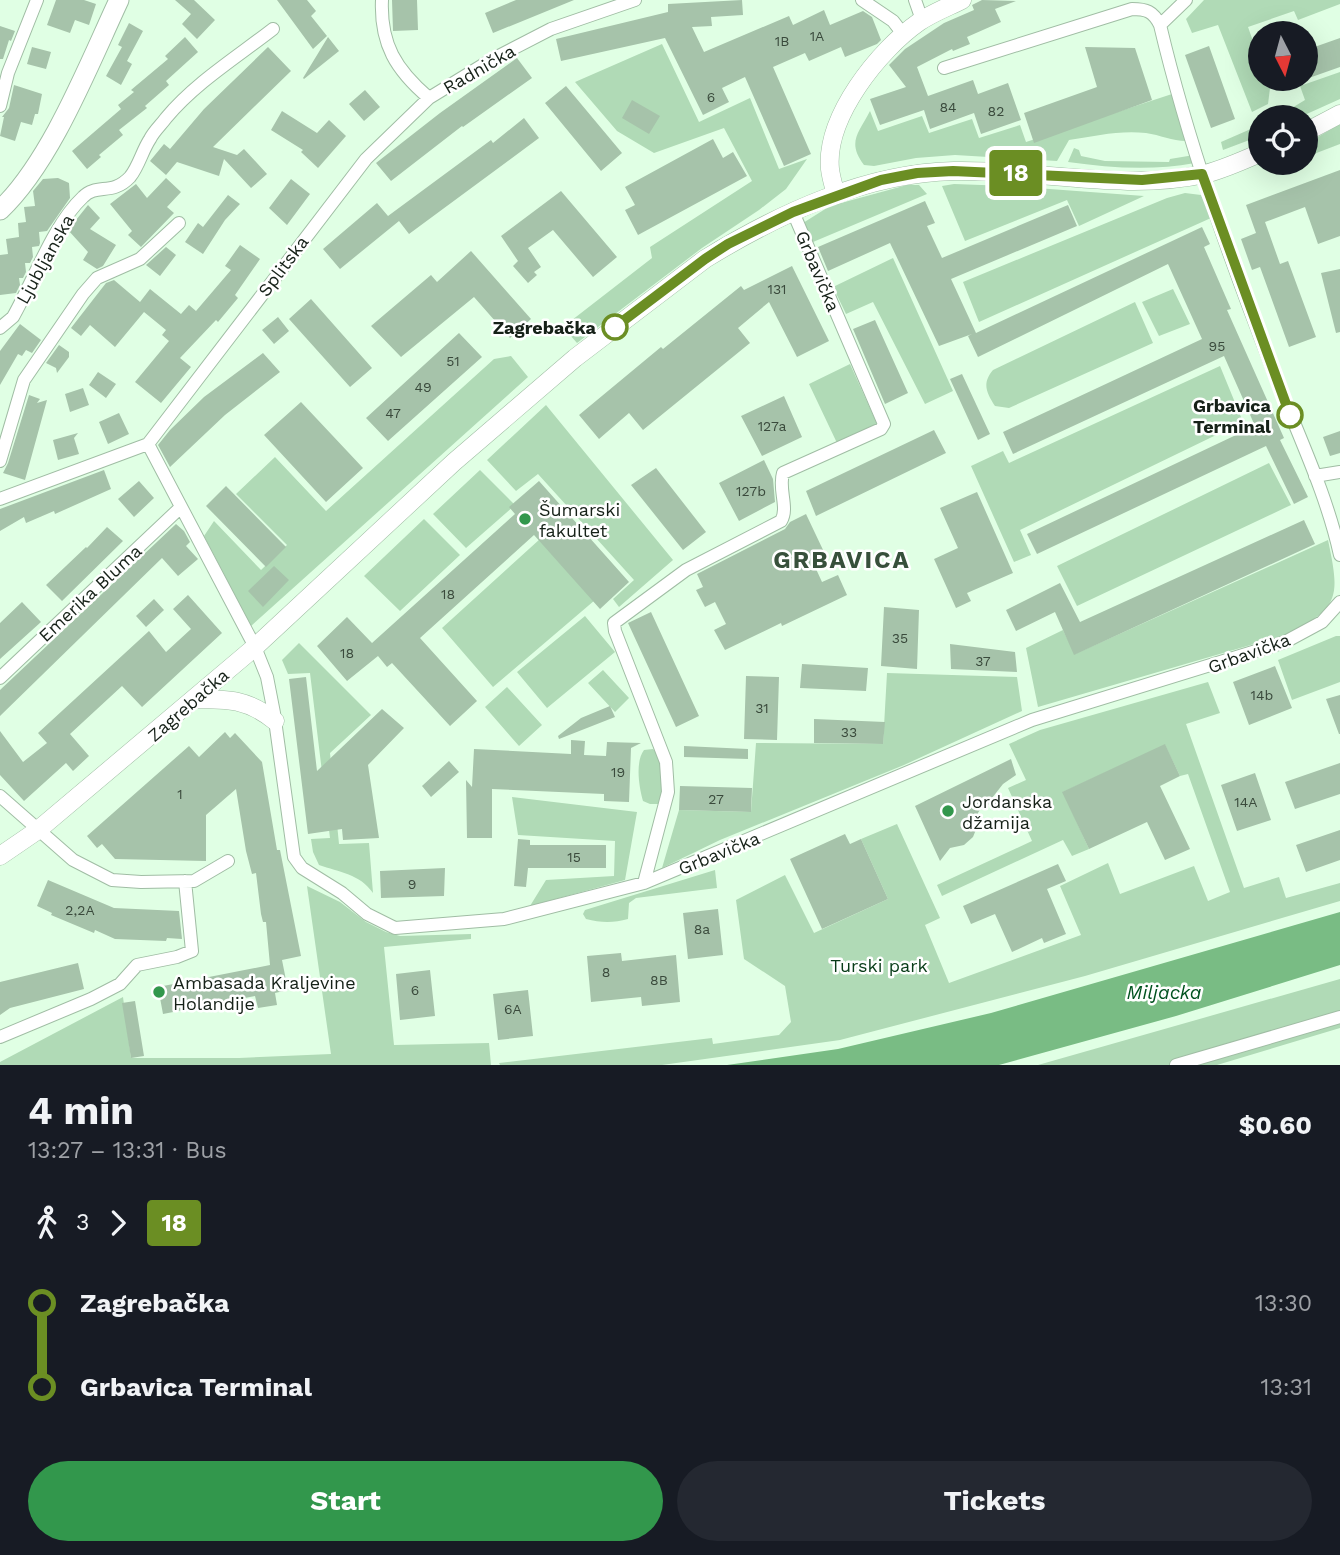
<!DOCTYPE html>
<meta charset="utf-8">
<style>
body{margin:0;font-family:"Work Sans",sans-serif;background:#242831;color:#f1f3f6;height:100vh;display:flex;flex-direction:column;font-size:26px;white-space:nowrap}
*{box-sizing:border-box;margin:0}
p{font-size:23px;color:#9ea1a6}
.icon{flex:none;width:38px;height:38px;fill:none;stroke:currentColor;stroke-width:2;stroke-linecap:round;stroke-linejoin:round}
.map{position:relative;height:1065px;overflow:hidden}
.drawer{display:flex;flex-direction:column;background:#171b24;flex:1}
.drawer>*{flex:none}
.badge{padding:0 14px;border-radius:5px;font-size:24px;line-height:46px}
.needle{width:46px;rotate:174deg}
.tools{position:absolute;left:1248px;top:21px;display:grid;gap:14px}
.tools a{display:grid;place-items:center;width:70px;height:70px;border-radius:50%;background:#171b24;box-shadow:0 7px 28px #0002;font-size:35px}
.map>.badge{position:absolute;translate:-50% -50%;box-shadow:0 0 0 4px #fff}
.legs{display:flex;align-items:center;gap:10px;height:77px;padding:0 28px;font-size:23px}
.legs p{margin-inline-start:auto}
.summary{display:flex;align-items:center;justify-content:space-between;height:119px;padding:0 28px}
h1{font-size:38px;font-weight:700;line-height:52px}
.primary-button{display:flex;gap:14px;margin-top:auto;padding:14px 28px}
.primary-button a{flex:1;height:80px;border-radius:42px;background:#32974c;color:#fff;font-size:28px;font-weight:700;line-height:80px;text-align:center}
.primary-button a+a{background:#242831;color:#f1f3f6}
ul{padding:0 28px;list-style:none}
li{display:flex;align-items:center;gap:24px;height:84px;font-size:26px}
li i{display:grid;place-items:center;width:10px;height:100%;margin:0 9px;background:currentColor}
li i::after{content:'';width:18px;height:18px;margin:-9px;border:5px solid;border-radius:50%;background:#171b24}
li p{margin-inline-start:auto}
li:first-child i{background:linear-gradient(#0000 50%,currentColor 0)}
li:last-child i{background:linear-gradient(currentColor 50%,#0000 0)}
.map>svg:first-child{display:block}
.green{fill:#b0dab6}
.water{fill:#79bc84}
.building{fill:#a6c3aa}
.lines{fill:none;stroke-linecap:round;stroke-linejoin:round}
.minor-casing{stroke:#a0bda4;stroke-width:14}
.secondary-casing{stroke:#a0bda4;stroke-width:19}
.primary-casing{stroke:#a0bda4;stroke-width:21}
.minor{stroke:#fff;stroke-width:12}
.secondary{stroke:#fff;stroke-width:18}
.primary{stroke:#fff;stroke-width:19}
.line-1-casing{stroke:#fff;stroke-width:16}
.line-1{stroke:#6b8e23;stroke-width:10}
.stop-1-dot{fill:#fff;stroke:#6b8e23;stroke-width:3.5}
.poi-dot{fill:#32974c;stroke:#fff;stroke-width:2.5}
.labels{text-anchor:middle;dominant-baseline:central;stroke-width:5;stroke-linejoin:round;paint-order:stroke}
.number-label{font-size:14px;fill:#3a4a3c}
.street-label{font-size:18px;fill:#162118;stroke:#fff}
.stop-label{font-size:18px;font-weight:bold;fill:#162118;stroke:#fff;text-anchor:end}
.poi-label{font-size:18px;fill:#162118;stroke:#fff;text-anchor:start}
.park-label{font-size:18px;fill:#083c18;stroke:#fff}
.water-label{font-size:19px;font-style:italic;fill:#01521f;stroke:#fff}
.district-label{font-size:24px;font-weight:bold;letter-spacing:2px;fill:#37503b;stroke:#fff}
</style>
<div class="map">
<svg width="1340" height="1065" viewBox="0 0 1340 1065">
<rect width="100%" height="100%" fill="#e0ffe4"/>
<path class="green" d="M1204 0H1340V4L1298 20 1294 11 1248 27 1260 61V79H1266L1270 88 1268 104 1252 112 1218 25 1192 33 1186 19Z
M662 44 699 122 750 98 779 169 807 159 786 189 759 210 702 248 577 343 563 327 652 258 650 247 752 181 724 128 654 153 617 131 575 82Z
M1340 72V99L1300 117H1277L1305 100 1300 86Z
M1172 94 1189 141C1174 142 1161 135 1146 133 1120 130 1095 136 1069 140L1057 161 955 155 916 158 874 166 864 165C847 142 858 134 870 111L878 131 922 116 929 133 972 119 979 138 1020 125 1026 142Z
M1340 124V144L1306 157V144Z
M1260 125V136L1223 150 1221 142Z
M1074 148 1079 150 1081 156 1105 161 1169 162 1170 159 1194 155 1195 163C1152 171 1111 168 1068 162Z
M954 184 1009 186 1144 196 1079 226 1067 200 965 241 942 186Z
M907 185H919L927 194 813 242 803 223 830 206Z
M1185 193 1201 195 1211 218 979 322 963 282 1167 198Z
M893 258 953 391 925 404 873 302 846 314 833 287Z
M1173 289 1190 324 1159 336 1142 302Z
M1135 302 1153 343 1009 408 995 406C986 392 982 383 993 370Z
M511 356 528 377 251 626 204 536 214 521 261 570 287 545 236 494 275 457 326 511 494 359Z
M850 364 877 424 837 443 809 384Z
M1220 366 1243 422 1020 530 1031 555 1014 562 971 466 1003 451 1009 463Z
M546 405 673 560 619 607 613 599 634 580 538 474 516 491 487 460Z
M1269 463 1291 505 1077 606 1057 566Z
M480 470 515 505 466 548 433 514Z
M424 519 460 555 400 611 364 576Z
M540 539 595 600 493 687 442 628Z
M1328 540C1340 597 1340 607 1288 634L1038 707 1026 648 1063 630 1075 654Z
M585 616 615 652 547 708 517 672Z
M1336 636H1340V682L1292 700 1278 660Z
M299 643 371 715 330 753 339 844 369 843 373 893C360 874 339 872 319 865L313 852 311 839 330 838 310 673 288 674 282 660Z
M603 670 629 698 615 712 588 683Z
M887 673 1017 677 1022 711 904 765 720 840 662 868 679 810 751 812 756 743 883 744Z
M1208 682 1220 713 1186 724 1244 888 1279 877 1286 898 1340 883V901L1085 976 840 1040 662 1065H500L499 1063 712 1038 713 1044 779 1035 791 1022 785 986 744 959 736 900 785 875 814 933 888 899 861 839 897 824 940 918 925 925 949 983 1081 935 1060 886 1108 863 1120 894 1194 866 1208 901 1230 892 1188 774 1180 776 1165 745 1063 792 1089 849 1072 856 1063 840 942 896 937 885 1032 841 1008 788 1026 780 1009 744 1040 730Z
M507 687 542 725 519 746 485 707Z
M653 749 660 756 663 796 659 804H650L643 801C639 787 635 762 644 750Z
M512 797 637 812 625 880 530 906 546 880 614 876 615 841 518 835Z
M715 870 717 888 636 898 629 903 628 919C614 923 601 923 586 919L583 914 585 910Z
M307 886 340 902 366 922 386 932 400 936 471 934V939L384 947 394 1045 489 1043 491 1065H0V1062L123 997 131 1058H239L331 1054Z
M1340 979V1028L1217 1065H1038Z"/>
<path class="water" d="M1340 912V965L1176 1016 999 1065H727L838 1049 991 1013Z"/>
<path class="building" d="M56 0H84L96 4 89 25 75 20 70 33 47 25Z
M175 0H194L215 20 197 39 182 24 191 14Z
M277 0H307L316 11 311 16 327 36 313 49Z
M392 0H417L418 30 393 31Z
M516 0H574L493 33 485 13Z
M742 0 743 15 711 17 712 26 692 27 704 52 789 16 793 25 824 10 830 25 863 11 872 17 881 40 877 44 845 57 841 47 809 61 805 53 773 67 811 154 784 166 745 77 722 88 729 102 703 115 665 38 561 61 556 39 668 12V4Z
M982 0 1016 1 995 9 1001 22 967 37 970 44 953 51 952 49 917 67 928 96 973 80 978 94 1008 83 1021 120 981 134 974 113 930 129 924 110 880 125 870 99 906 87 889 65 905 49 944 23 974 10 972 5Z
M129 23 143 31 127 61 132 64 121 85 106 76 122 47 118 45Z
M0 26 15 31 11 41 9 40 3 59H0Z
M185 37 198 52 166 81 169 85 145 106 147 108 119 130 123 135 99 155 101 157 87 169 72 151 121 109 118 105 134 92 131 90 168 59 165 56Z
M328 37 339 51 304 79 303 78Z
M1340 38V67L1306 79V50Z
M1209 46 1235 119 1211 128 1185 55Z
M32 47 51 52 46 69 27 64Z
M268 47 291 71 213 147 237 155 244 149 267 174 251 188 224 159 219 176 177 162 166 175 150 161 164 144 170 149 204 109Z
M1085 47 1135 48 1152 100 1034 143 1024 113 1097 87Z
M517 58 532 78 463 127 462 126 391 181 376 163 440 113Z
M14 85 42 94 38 114H35L32 125 21 122 15 141 0 136 4 117H2L9 108Z
M566 86 622 153 601 171 545 103Z
M365 90 380 107 364 121 349 104Z
M632 100 660 116 649 134 622 118Z
M282 111 317 133 329 120 346 136 318 168 301 152 303 150 271 130Z
M524 118 539 138 409 234 399 221 340 269 323 249 377 203 388 216 491 140 493 143Z
M713 139 723 158 733 152 747 176 638 235 625 210 635 205 625 187Z
M1340 170V236L1318 244 1305 207 1265 222 1280 264 1288 261 1316 337 1289 347 1260 267 1252 270 1241 239 1256 233 1246 205Z
M58 178 69 183 70 198 47 231 39 232 40 243 39 246 32 247 33 257 30 263H25L26 272 23 278H19L20 285 16 293 0 295V255L8 254 6 239 19 237 18 223 26 222 24 207 35 206 33 191 43 179Z
M166 178 181 192 167 207 174 213 141 247 128 235 132 231 110 204 136 184 147 198Z
M291 179 310 194 287 225 269 208Z
M561 191 617 257 593 277 553 230 528 248 541 267 534 272 537 275 528 283 513 266 518 261 501 236Z
M228 195 240 204 225 220 203 254 185 242 198 223 203 227Z
M925 201 935 223 927 226 942 258 1068 205 1077 226 951 279 976 333 1202 227 1210 244 1204 247 1231 309 1227 310 1284 438 1280 440 1308 497 1294 504 1266 446 1037 554 1027 534 1255 426 1224 356 1013 454 1003 432 1202 339 1168 264 978 357 968 336 972 334 939 346 890 243 828 271 818 247Z
M88 205 100 218 90 229 116 245 103 266 97 269 83 260 88 252 68 230Z
M240 245 260 259 235 295 238 298 218 322 216 320 180 358 191 367 161 403 135 382 169 341 162 335 166 330 144 312 115 347 90 325 81 336 71 328 106 283 114 280 140 302 150 289 181 314 189 305 196 311 231 270 225 266Z
M166 247 176 255 160 276 146 265Z
M471 251 531 319 510 338 474 297 401 357 371 326 431 275 437 282Z
M792 266 829 341 797 357 769 302 738 328 750 343 643 430 629 413 599 439 579 415 661 347 663 349 741 286 744 290Z
M1340 269V332L1336 333 1321 273Z
M311 299 372 368 350 387 289 319Z
M278 317 289 331 274 344 262 330Z
M875 320 908 393 885 404 853 329Z
M20 324 41 340 32 353 26 350 22 356 18 354 0 385V351Z
M459 333 482 357 388 441 366 418Z
M59 345 69 352V357L57 373 56 368 46 363Z
M263 353 280 372 225 415 170 467 158 445 170 430 204 397Z
M98 372 116 384 106 398 89 385Z
M962 374 990 434 978 440 950 379Z
M83 388 89 405 70 412 65 394Z
M29 395 40 399 37 403 47 400 25 480 3 473 8 463Z
M784 396 802 437 762 456 741 416Z
M301 402 363 468 326 502 264 435Z
M119 413 129 434 108 444 99 422Z
M934 430 946 453 816 516 806 491Z
M1340 431V453L1330 456 1323 437Z
M78 433 74 438 79 454 58 460 53 440Z
M764 460 773 479 775 502 739 521 719 483Z
M656 468 706 532 683 550 631 485Z
M104 470 111 489 55 514 54 511 26 523 24 517 0 531V509Z
M139 481 154 498 134 517 118 499Z
M539 481 629 582 600 609 534 535 420 638 477 701 450 726 392 663 387 667 378 656 347 681 317 646 347 617 372 643 515 514 509 507Z
M226 486 286 547 266 567 206 506Z
M977 492 1013 573 967 593 971 601 956 608 934 559 958 548 940 508Z
M806 514 824 552 811 558 822 582 838 575 847 595 782 626 781 623 725 650 714 630 726 624 715 602 705 607 696 590 703 587 697 574 785 529 790 522Z
M1304 520 1315 544 1074 655 1055 612 1016 631 1006 610 1060 583 1080 622Z
M176 524 184 531 190 542 186 546 198 559 178 576 162 558 0 716V690Z
M107 527 123 541 62 601 46 585 86 547 87 548Z
M274 566 289 580 263 607 248 591Z
M188 595 222 633 142 707 122 686 70 734 89 756 73 771 66 763 24 801 0 775V731L23 762 47 743 38 733 149 631 166 652 191 629 173 609Z
M154 599 164 610 146 627 136 616Z
M22 602 41 622 0 659V623Z
M884 607 919 610 917 669 881 666Z
M651 612 699 716 676 727 628 623Z
M950 644 1015 652 1017 672 951 669Z
M802 664 868 668 866 691 800 688Z
M1275 666 1292 708 1249 725 1233 682Z
M746 676 779 677 777 740 744 739Z
M306 677 317 771 382 709 404 728 368 765 379 838 343 840 342 829 308 834 289 679Z
M1340 695V734H1339L1326 699Z
M610 706 615 717 559 739 558 736 581 718Z
M814 719 885 722 883 744 814 743Z
M225 732 230 738 235 733 262 762 277 850H280L301 956 282 960 288 990 275 993 277 1005 258 1008 255 996 163 1014 158 987 270 965 266 922H263L261 914 256 873 252 874 246 851 236 789 206 815V861L115 859 102 844 97 848 87 836 189 746 199 757Z
M571 740 585 741 584 755 606 756 607 742 641 743 631 748 629 802 604 801V794L492 789V838H467L466 780 472 787 474 749 571 754Z
M1165 744 1180 776 1160 786 1190 849 1165 860 1147 822 1089 849 1062 792Z
M684 746 748 749V759L684 757Z
M1011 759 1016 775 1003 784 992 798 998 804 983 805 976 816 977 827 973 837 964 845 950 848 940 861 915 806Z
M449 761 459 772 431 797 422 786Z
M1340 763V794L1295 809 1285 782Z
M1255 773 1271 820 1237 831 1221 785Z
M680 786 752 788 751 812 679 810Z
M1340 830V860L1306 872 1296 845Z
M845 834 850 844 861 839 888 899 822 929 790 859Z
M518 839 530 840V845H606V868H528L526 887 514 886Z
M1058 864 1066 881 1047 889 1066 934 1044 943 1042 938 1012 952 995 914 971 924 963 906Z
M445 868 444 896 381 898 380 871Z
M48 880 114 908 179 911 182 939 167 938 166 941 115 939 95 930 94 933 51 915 52 913 37 906Z
M718 909 723 955 688 959 683 913Z
M621 953 622 961 676 955 680 1002 642 1006 641 997 591 1002 587 956Z
M78 963 84 989 10 1008 0 1015V982Z
M430 970 435 1016 400 1020 396 974Z
M528 990 533 1036 498 1040 493 994Z
M135 1001 144 1056 131 1058 122 1003Z"/>
<g class="lines">
<defs>
<path id="minor" d="M382 0C380 44 396 70 429 98
M862 0 893 21 903 34
M915 0 922 20
M1186 0 1160 25C1188 143 1229 257 1273 370 1296 431 1326 491 1340 555
M944 68 1132 9C1146 9 1153 11 1160 25
M0 106 8 73 37 0
M0 328 13 317C34 280 53 225 83 197 97 183 112 196 130 177 139 166 142 151 150 139 154 131 161 125 166 118 195 83 237 57 273 29
M148 444 255 647 267 677 274 713 294 857 302 868 342 893 367 914 395 928 504 919 644 883 1032 720 1285 642 1322 622 1340 602
M0 461 24 380 83 294 97 278 140 259 179 223
M1315 476 1340 472
M0 499 148 444 366 159 429 98 491 60 551 29 635 0
M0 678 180 508
M0 796 73 860 112 880 141 882 194 881 228 861
M644 883 668 792 666 762 615 631 614 623 686 570 781 521C789 508 778 489 783 473L881 429 884 424 793 212
M0 1037 91 999 120 984 137 965 177 957 192 951 185 881
M1176 1065 1340 1017"/>
<path id="secondary" d="M1306 132 1340 114
M836 195C834 187 831 178 830 169 825 117 879 50 919 22 932 13 948 7 962 0
M195 699C228 699 248 699 275 721
M0 856 38 830 255 647 454 462 575 358 705 259C780 213 866 173 954 171 1037 169 1123 192 1205 174 1224 169 1242 161 1260 153"/>
<path id="primary" d="M0 210C51 162 89 64 119 0"/>
</defs>
<use href="#minor" class="minor-casing"/>
<use href="#secondary" class="secondary-casing"/>
<use href="#primary" class="primary-casing"/>
<use href="#minor" class="minor"/>
<use href="#secondary" class="secondary"/>
<use href="#primary" class="primary"/>
</g>
<g class="lines">
<defs>
<path id="line-1" d="M615 327 705 259 728 244 793 212 881 180 917 173 953 171 1142 180 1202 174 1290 415"/>
</defs>
<use href="#line-1" class="line-1-casing"/>
<use href="#line-1" class="line-1"/>
</g>
<g class="stop-1-dot">
<circle cx="615" cy="327" r="12"/>
<circle cx="1290" cy="415" r="12"/>
</g>
<g class="poi-dot">
<circle cx="525" cy="519" r="7"/>
<circle cx="948" cy="811" r="7"/>
<circle cx="159" cy="992" r="7"/>
</g>
<g class="labels">
<g class="number-label">
<text x="817" y="36">1A</text>
<text x="782" y="41">1B</text>
<text x="711" y="97">6</text>
<text x="948" y="107">84</text>
<text x="996" y="111">82</text>
<text x="777" y="289">131</text>
<text x="1217" y="346">95</text>
<text x="453" y="361">51</text>
<text x="423" y="387">49</text>
<text x="393" y="413">47</text>
<text x="772" y="426">127a</text>
<text x="751" y="491">127b</text>
<text x="448" y="594">18</text>
<text x="900" y="638">35</text>
<text x="347" y="653">18</text>
<text x="983" y="661">37</text>
<text x="1262" y="695">14b</text>
<text x="762" y="708">31</text>
<text x="849" y="732">33</text>
<text x="618" y="772">19</text>
<text x="180" y="794">1</text>
<text x="716" y="799">27</text>
<text x="1246" y="802">14A</text>
<text x="574" y="857">15</text>
<text x="412" y="884">9</text>
<text x="80" y="910">2,2A</text>
<text x="702" y="929">8a</text>
<text x="606" y="972">8</text>
<text x="659" y="980">8B</text>
<text x="415" y="990">6</text>
<text x="513" y="1009">6A</text>
</g>
<g class="street-label">
<text transform="translate(479 69) rotate(-30)">Radnička</text>
<text transform="translate(45 259) rotate(-61)">Ljubljanska</text>
<text transform="translate(283 266) rotate(-53)">Splitska</text>
<text transform="translate(818 271) rotate(67)">Grbavička</text>
<text transform="translate(90 593) rotate(-43)">Emerika Bluma</text>
<text transform="translate(1249 653) rotate(-20)">Grbavička</text>
<text transform="translate(188 705) rotate(-41)">Zagrebačka</text>
<text transform="translate(719 853) rotate(-22)">Grbavička</text>
</g>
<g class="stop-label">
<text x="596" y="327">Zagrebačka</text>
<text x="1271" y="405">Grbavica<tspan x="1271" dy="21">Terminal</tspan></text>
</g>
<g class="poi-label">
<text x="539" y="509">Šumarski<tspan x="539" dy="21">fakultet</tspan></text>
<text x="962" y="801">Jordanska<tspan x="962" dy="21">džamija</tspan></text>
<text x="173" y="982">Ambasada Kraljevine<tspan x="173" dy="21">Holandije</tspan></text>
</g>
<g class="park-label">
<text x="879" y="965">Turski park</text>
</g>
<g class="water-label">
<text x="1164" y="992">Miljacka</text>
</g>
<g class="district-label">
<text x="842" y="560">GRBAVICA</text>
</g>
</g>
</svg>
<div class="tools">
<a><svg class="needle" viewBox="-14 -14 28 28"><path d="M0-13l5 13h-10z" fill="#e53935"/><path d="M0 13l5-13h-10z" fill="#9ea1a6"/></svg></a>
<a><svg class="icon" aria-label="locate" viewBox="0 0 24 24"><circle cx="12" cy="12" r="6"/><path d="M12 2v4M12 18v4M2 12h4M18 12h4"/></svg></a>
</div>
<b class="badge" style="left:1016px;top:173px;background:#6b8e23;color:#fff">18</b>
</div>
<section class="drawer">
<div class="summary"><div><h1>4 min</h1><p>13:27 – 13:31 · Bus</p></div><b>$0.60</b></div>
<div class="legs"><svg class="icon" aria-label="walk" viewBox="0 0 24 24"><circle cx="13" cy="4" r="2"/><path d="M13 8l-2 6 4 7M11 14l-3 7M7 12l3-4h3l4 4"/></svg>3<svg class="icon" aria-label="forward" viewBox="0 0 24 24"><path d="M9 5l7 7-7 7"/></svg><b class="badge" style="background:#6b8e23;color:#fff">18</b></div>
<ul>
<li><i style="color:#6b8e23"></i><b>Zagrebačka</b><p>13:30</p></li>
<li><i style="color:#6b8e23"></i><b>Grbavica Terminal</b><p>13:31</p></li>
</ul>
<div class="primary-button"><a>Start</a><a>Tickets</a></div>
</section>
